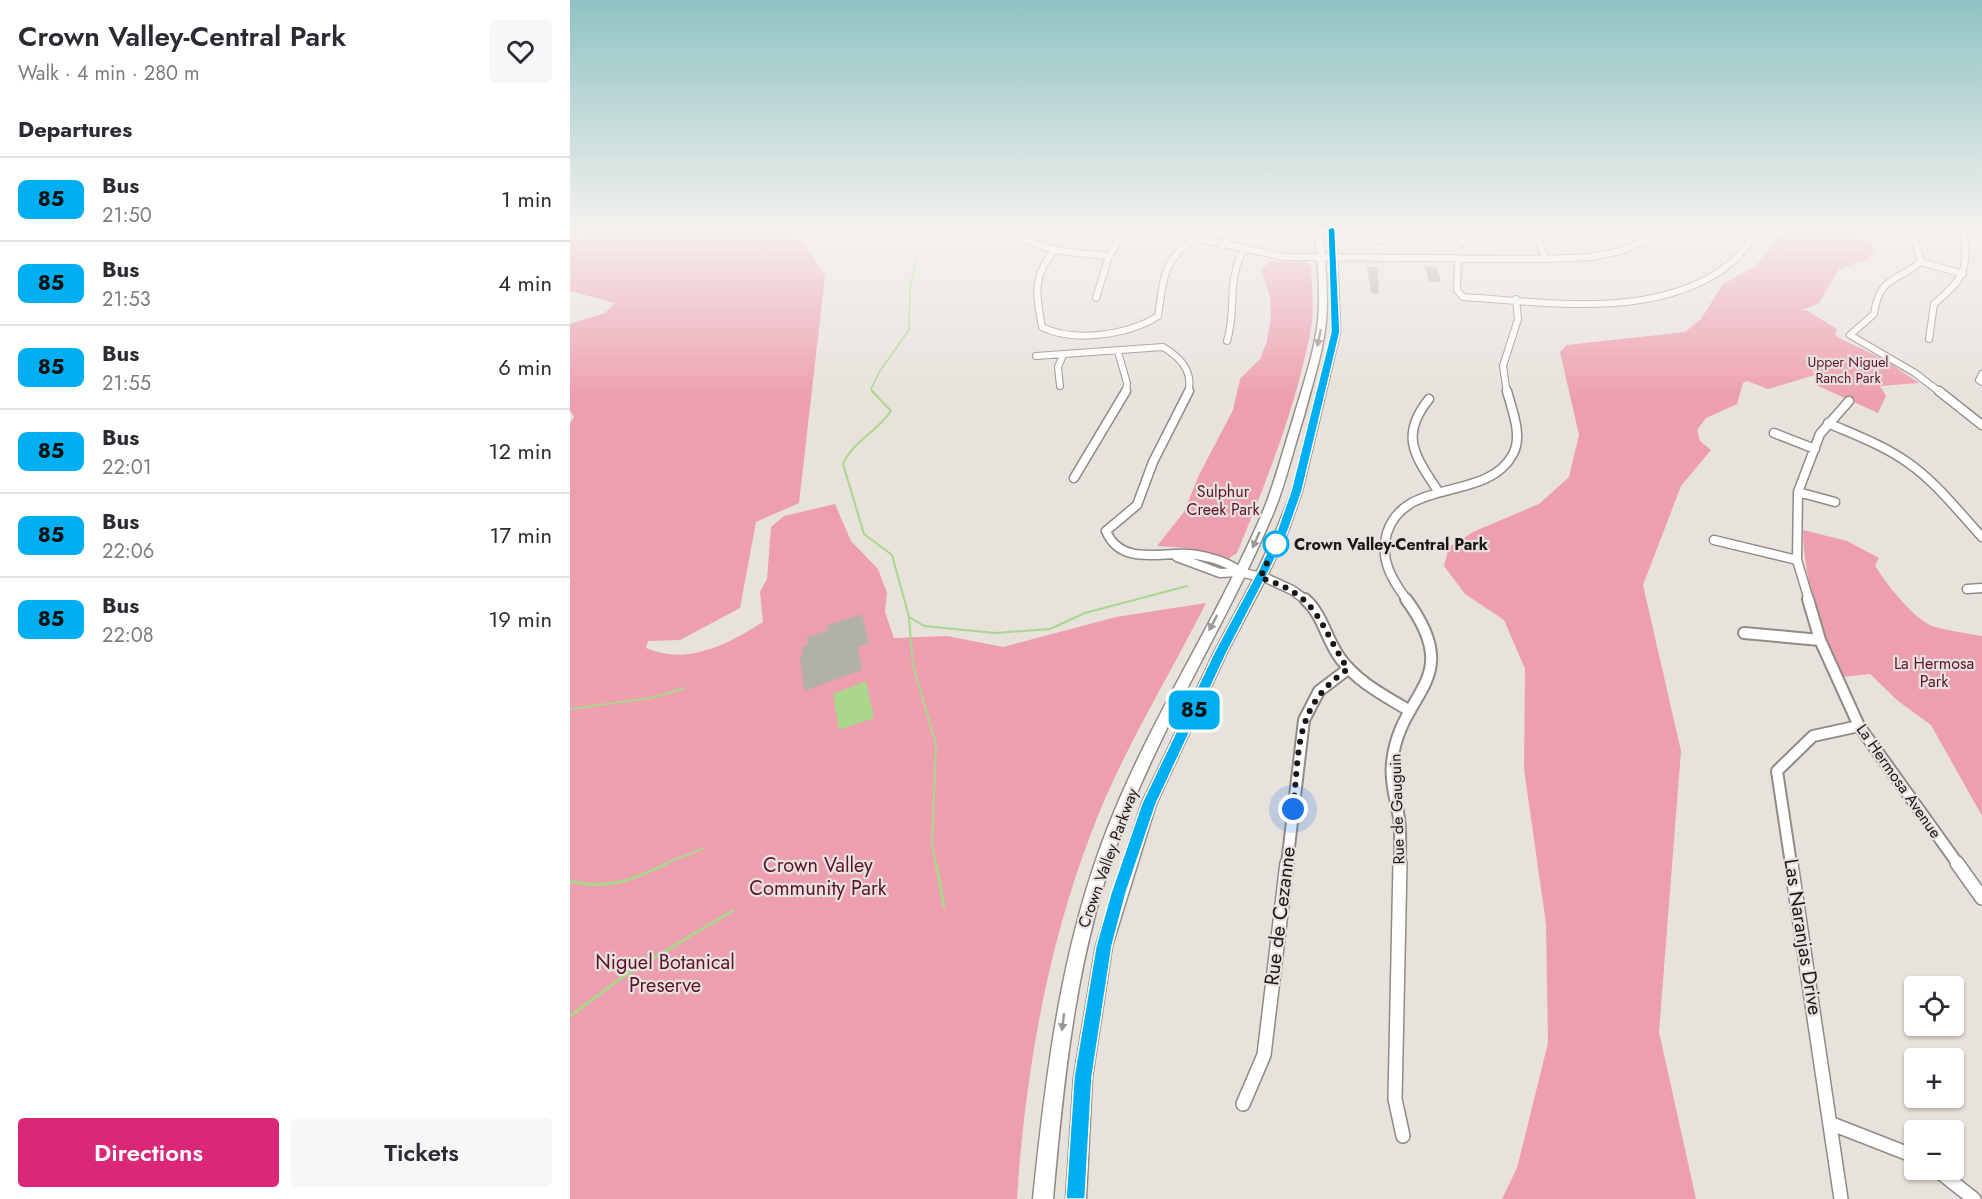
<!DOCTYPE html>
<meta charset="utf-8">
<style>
body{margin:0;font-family:Jost,sans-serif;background:#f7f7f7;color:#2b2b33;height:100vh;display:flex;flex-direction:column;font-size:22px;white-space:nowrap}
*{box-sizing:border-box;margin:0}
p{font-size:20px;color:#7c7c81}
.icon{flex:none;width:33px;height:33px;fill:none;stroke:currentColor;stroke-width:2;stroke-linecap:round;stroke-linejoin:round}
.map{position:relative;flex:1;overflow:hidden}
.side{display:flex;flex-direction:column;background:#fff;width:570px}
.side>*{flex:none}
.badge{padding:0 12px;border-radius:9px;font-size:21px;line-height:39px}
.tools{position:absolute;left:1334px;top:976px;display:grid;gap:12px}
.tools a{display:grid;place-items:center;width:60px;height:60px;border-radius:6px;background:#fff;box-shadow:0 2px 4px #0004;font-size:30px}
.you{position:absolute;width:30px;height:30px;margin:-15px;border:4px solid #fff;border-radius:50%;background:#1a73e8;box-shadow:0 0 0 9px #1a73e833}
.map>.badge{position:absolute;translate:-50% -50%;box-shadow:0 0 0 3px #fff}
h2{padding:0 18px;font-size:22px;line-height:54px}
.round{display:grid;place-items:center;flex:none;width:63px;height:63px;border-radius:6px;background:#f7f7f7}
.overview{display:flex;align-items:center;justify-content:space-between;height:102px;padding:0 18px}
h1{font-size:28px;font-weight:600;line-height:45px}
.action{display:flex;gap:12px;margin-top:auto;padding:12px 18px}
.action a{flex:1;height:69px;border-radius:6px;background:#db2777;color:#fff;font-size:24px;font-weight:600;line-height:69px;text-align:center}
.action a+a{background:#f7f7f7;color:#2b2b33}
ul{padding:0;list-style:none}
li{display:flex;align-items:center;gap:18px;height:84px;padding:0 18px;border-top:2px solid #e1e1e2}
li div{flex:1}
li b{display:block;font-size:22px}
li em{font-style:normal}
li .badge{min-width:66px;font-weight:700;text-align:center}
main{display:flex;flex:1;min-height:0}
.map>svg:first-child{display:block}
.green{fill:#ed9fb0}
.water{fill:#aad78b}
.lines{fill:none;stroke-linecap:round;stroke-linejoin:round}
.stream-far2{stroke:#aad78b;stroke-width:1.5}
.stream-far1{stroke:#aad78b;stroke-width:2}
.stream{stroke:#aad78b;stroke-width:3}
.building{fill:#b2b1a9}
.minor-far3-casing{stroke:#918b85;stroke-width:8}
.minor-far2-casing{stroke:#918b85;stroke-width:11}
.minor-far1-casing{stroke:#918b85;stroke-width:14}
.minor-casing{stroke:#918b85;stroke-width:16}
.major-casing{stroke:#918b85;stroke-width:3}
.minor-far3{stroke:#fff;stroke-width:6}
.minor-far2{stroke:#fff;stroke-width:8}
.minor-far1{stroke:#fff;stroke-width:10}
.minor{stroke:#fff;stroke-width:13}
.major{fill:#fff;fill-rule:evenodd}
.oneway{fill:#989796}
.line{fill:#00aff2;stroke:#fff;stroke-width:1.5}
.walk{stroke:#1a1816;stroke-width:6;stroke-dasharray:0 10.8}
.stop-dot{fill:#fff;stroke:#00aff2;stroke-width:3}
.labels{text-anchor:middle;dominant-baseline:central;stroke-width:4.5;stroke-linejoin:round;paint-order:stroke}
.far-park-label{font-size:14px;fill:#5f102c;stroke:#e8e2dc}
.park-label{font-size:16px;fill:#5f102c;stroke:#e8e2dc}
.stop-label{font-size:16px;font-weight:bold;fill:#1a1816;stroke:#e8e2dc;text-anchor:start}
.street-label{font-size:16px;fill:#1a1816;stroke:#e8e2dc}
.near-park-label{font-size:20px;fill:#5f102c;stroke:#e8e2dc}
.near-street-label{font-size:20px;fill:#1a1816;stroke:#e8e2dc}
</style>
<main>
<section class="side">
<div class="overview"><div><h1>Crown Valley-Central Park</h1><p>Walk · 4 min · 280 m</p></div><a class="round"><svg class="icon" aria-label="heart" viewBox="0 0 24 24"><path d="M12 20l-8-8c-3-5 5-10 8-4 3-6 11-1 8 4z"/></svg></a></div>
<h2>Departures</h2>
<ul>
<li><span class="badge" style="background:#00aff2;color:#111">85</span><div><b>Bus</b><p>21:50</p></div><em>1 min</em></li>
<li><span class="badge" style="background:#00aff2;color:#111">85</span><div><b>Bus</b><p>21:53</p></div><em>4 min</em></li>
<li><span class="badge" style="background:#00aff2;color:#111">85</span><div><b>Bus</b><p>21:55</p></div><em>6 min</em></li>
<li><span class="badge" style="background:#00aff2;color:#111">85</span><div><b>Bus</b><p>22:01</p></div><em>12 min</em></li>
<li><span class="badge" style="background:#00aff2;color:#111">85</span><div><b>Bus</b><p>22:06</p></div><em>17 min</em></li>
<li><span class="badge" style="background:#00aff2;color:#111">85</span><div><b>Bus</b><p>22:08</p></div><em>19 min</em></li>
</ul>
<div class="action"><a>Directions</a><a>Tickets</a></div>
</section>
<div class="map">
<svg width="1412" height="1199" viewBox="0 0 1412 1199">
<rect width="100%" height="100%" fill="#e8e2dc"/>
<path class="green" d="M17 229H226L255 276 229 503 186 522 170 608 110 640 78 641 76 648C118 666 158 644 193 622L190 592 197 579 201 527 214 516 265 504 281 541 308 569 317 593 315 612 324 638 377 636 433 647 546 617 636 603C598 679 552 751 522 831 477 947 455 1075 447 1199H0V423L4 417 0 410V324L35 313 45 303 0 291V235Z
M1214 229H1290L1306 249 1299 259 1269 269 1249 303 1229 311 1236 310 1267 329 1265 334 1269 338 1317 361 1349 383 1310 386 1316 396 1308 413 1244 384 1247 375 1232 353 1245 375 1198 389 1177 381 1173 383 1167 404 1136 418 1127 430 1130 441 1141 450 1111 486 1073 585 1111 751 1089 1032 1126 1199H932L947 1168 978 1043 976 924 954 769 955 669 934 620 895 594 874 566 879 547 905 531 969 504 999 477 1009 435 990 352 997 345 1115 332 1131 319 1153 284 1186 266Z
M700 261 736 262 741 265C742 288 745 312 740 334 725 410 696 482 667 553L658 559 617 548 587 546 614 512 629 475 663 410 670 379 690 359 697 341 701 317 700 297 691 270Z
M1233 530 1277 541 1309 558 1305 565C1314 582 1344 619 1362 626 1378 631 1396 633 1412 636V816L1361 725 1328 701 1300 674 1272 677C1251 631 1234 582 1233 530Z"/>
<path class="water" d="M296 681 304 718 269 730 263 694Z"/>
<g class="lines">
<path class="stream-far2" d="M303 393 301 389 310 371 339 330 340 289 349 247 347 229"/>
<path class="stream-far1" d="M302 391 321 411C307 432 283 441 273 464L294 534 322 555 339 617 354 626 425 633 480 629 515 613 617 586
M339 618 343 665 366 745 362 843 366 864
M0 709 81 698 115 688
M94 864 134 848"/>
<path class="stream" d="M366 863 374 907
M0 881C36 891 65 879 98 863
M0 1016 54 976 162 911"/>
</g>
<path class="building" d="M797 267H807L809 294 801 293Z
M855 267H867L871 282H859Z
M292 614 299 643 288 647 292 670 234 691 230 657 233 655 232 647 238 645 237 637 258 630 257 625Z"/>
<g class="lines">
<defs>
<path id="minor-far3" d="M443 229C469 254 505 252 539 256
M802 229 809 241
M885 229 892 242
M965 229 975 259
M1061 229 1082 237
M1342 229 1351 262C1326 282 1309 277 1304 314L1280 335 1345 373 1371 393
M626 238 714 257 975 259 1021 257 1051 251 1078 239 1090 229
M455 240 479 229 500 233 511 229
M652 246 667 229
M485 249C462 277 466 294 472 327 503 343 559 335 588 316 594 279 591 261 626 238L615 229
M888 258 887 290 893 297C975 302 1076 319 1149 272 1166 261 1178 244 1190 229
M1351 262 1393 274
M526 298 539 256 557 229
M1359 339 1364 304C1394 279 1400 268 1393 229
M657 341C667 310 656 279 674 250
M548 352 557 383 556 393
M466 356 593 347C610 357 624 372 618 393
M1412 374 1409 380 1412 382
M490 386 488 367 493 355
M937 393 933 366 948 319 946 299"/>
<path id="minor-far2" d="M619 391 583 462 567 505 536 531C551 566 589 552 619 554 637 556 656 561 671 572
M1369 391 1412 425
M859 399C829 436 845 456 868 491
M1258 423C1285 435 1313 445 1337 462 1366 482 1388 511 1412 537
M1204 433 1245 449
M504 478 556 391
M1228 492 1265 502
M1144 540 1227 560
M607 557 650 573 669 572 696 578 722 590 736 600
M1397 589 1412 588
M837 600C822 580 809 559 817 533 835 476 917 503 943 454 953 436 942 410 937 391
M1239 600 1227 560 1228 492 1250 434 1279 401"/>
<path id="minor-far1" d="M735 599C753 615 756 639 770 658 787 682 815 696 840 711
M1238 599 1250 640 1289 726 1388 864
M1174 633 1250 640
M717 864 734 720 749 691 778 669
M830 864C830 849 831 833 829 818 826 800 820 782 822 763 829 690 897 682 836 599
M1221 864 1207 771 1243 736 1289 726"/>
<path id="minor" d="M830 863 825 1099 833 1136
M1221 863 1271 1199
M1387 863 1412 898
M673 1104 694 1055 717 863
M1262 1124 1344 1156
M1367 1170 1404 1199"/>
<path id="major" d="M745 229H753C754 260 759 290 756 321 753 353 742 385 734 416 724 447 717 478 705 509 660 618 595 717 553 828 507 946 494 1073 483 1199H463C476 1073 491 946 538 827 581 717 648 618 694 509 706 479 714 447 724 416 733 385 744 354 748 321 751 291 747 260 745 229Z
M758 229H766L770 332 732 491 718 531 696 578 657 652 586 804 542 946 522 1077 516 1199H496L504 1077 526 946 572 803 645 651 684 578 706 531 722 491 762 332Z"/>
</defs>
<use href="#minor-far3" class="minor-far3-casing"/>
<use href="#minor-far2" class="minor-far2-casing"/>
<use href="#minor-far1" class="minor-far1-casing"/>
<use href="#minor" class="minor-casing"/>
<use href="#major" class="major-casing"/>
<use href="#minor-far3" class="minor-far3"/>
<use href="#minor-far2" class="minor-far2"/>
<use href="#minor-far1" class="minor-far1"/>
<use href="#minor" class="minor"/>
<use href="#major" class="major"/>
</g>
<defs><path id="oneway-solid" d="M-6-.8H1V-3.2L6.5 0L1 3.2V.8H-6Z" transform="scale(1.5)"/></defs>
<g class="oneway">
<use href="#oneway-solid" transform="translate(749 338) rotate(102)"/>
<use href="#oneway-solid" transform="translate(686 540) rotate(114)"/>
<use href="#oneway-solid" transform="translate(643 623) rotate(118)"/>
<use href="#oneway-solid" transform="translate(493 1022) rotate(97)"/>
</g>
<linearGradient id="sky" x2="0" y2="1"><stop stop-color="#8fc2c3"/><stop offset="0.58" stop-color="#f5f2ef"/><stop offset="1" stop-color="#f5f2ef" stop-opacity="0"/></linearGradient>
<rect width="1412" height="397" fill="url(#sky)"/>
<path class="line" d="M762 227 765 229 770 332 732 491 718 531 700 569 657 652 586 804 556 893 542 946 522 1077 515 1199H496L504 1077 526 946 541 893 572 803 645 651 689 569 707 531 721 491 761 332 758 229Z"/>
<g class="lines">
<path class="walk" d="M706 544 690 578C749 594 749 625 778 669 723 707 730 749 723 809"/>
</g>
<circle class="stop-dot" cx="706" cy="544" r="12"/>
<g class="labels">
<g class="far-park-label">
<text x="1278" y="362">Upper Niguel<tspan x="1278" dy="16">Ranch Park</tspan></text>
</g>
<g class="park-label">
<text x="653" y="491">Sulphur<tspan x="653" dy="18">Creek Park</tspan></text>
<text x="1364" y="663">La Hermosa<tspan x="1364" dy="18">Park</tspan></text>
</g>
<g class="stop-label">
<text x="724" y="544">Crown Valley-Central Park</text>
</g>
<g class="street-label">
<text transform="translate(1329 781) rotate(55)">La Hermosa Avenue</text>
<text transform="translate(827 809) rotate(-92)">Rue de Gauguin</text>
<text transform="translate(538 858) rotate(-70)">Crown Valley Parkway</text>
</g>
<g class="near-park-label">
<text x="248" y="865">Crown Valley<tspan x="248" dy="23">Community Park</tspan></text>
<text x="95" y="962">Niguel Botanical<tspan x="95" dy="23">Preserve</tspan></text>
</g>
<g class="near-street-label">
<text transform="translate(710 916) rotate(-83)">Rue de Cezanne</text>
<text transform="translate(1233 937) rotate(81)">Las Naranjas Drive</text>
</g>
</g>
</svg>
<div class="tools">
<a><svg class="icon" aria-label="locate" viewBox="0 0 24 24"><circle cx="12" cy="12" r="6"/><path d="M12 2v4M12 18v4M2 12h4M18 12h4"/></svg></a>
<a>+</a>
<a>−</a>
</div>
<div class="you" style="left:723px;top:809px"></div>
<b class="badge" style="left:624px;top:710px;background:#00aff2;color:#111">85</b>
</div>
</main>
